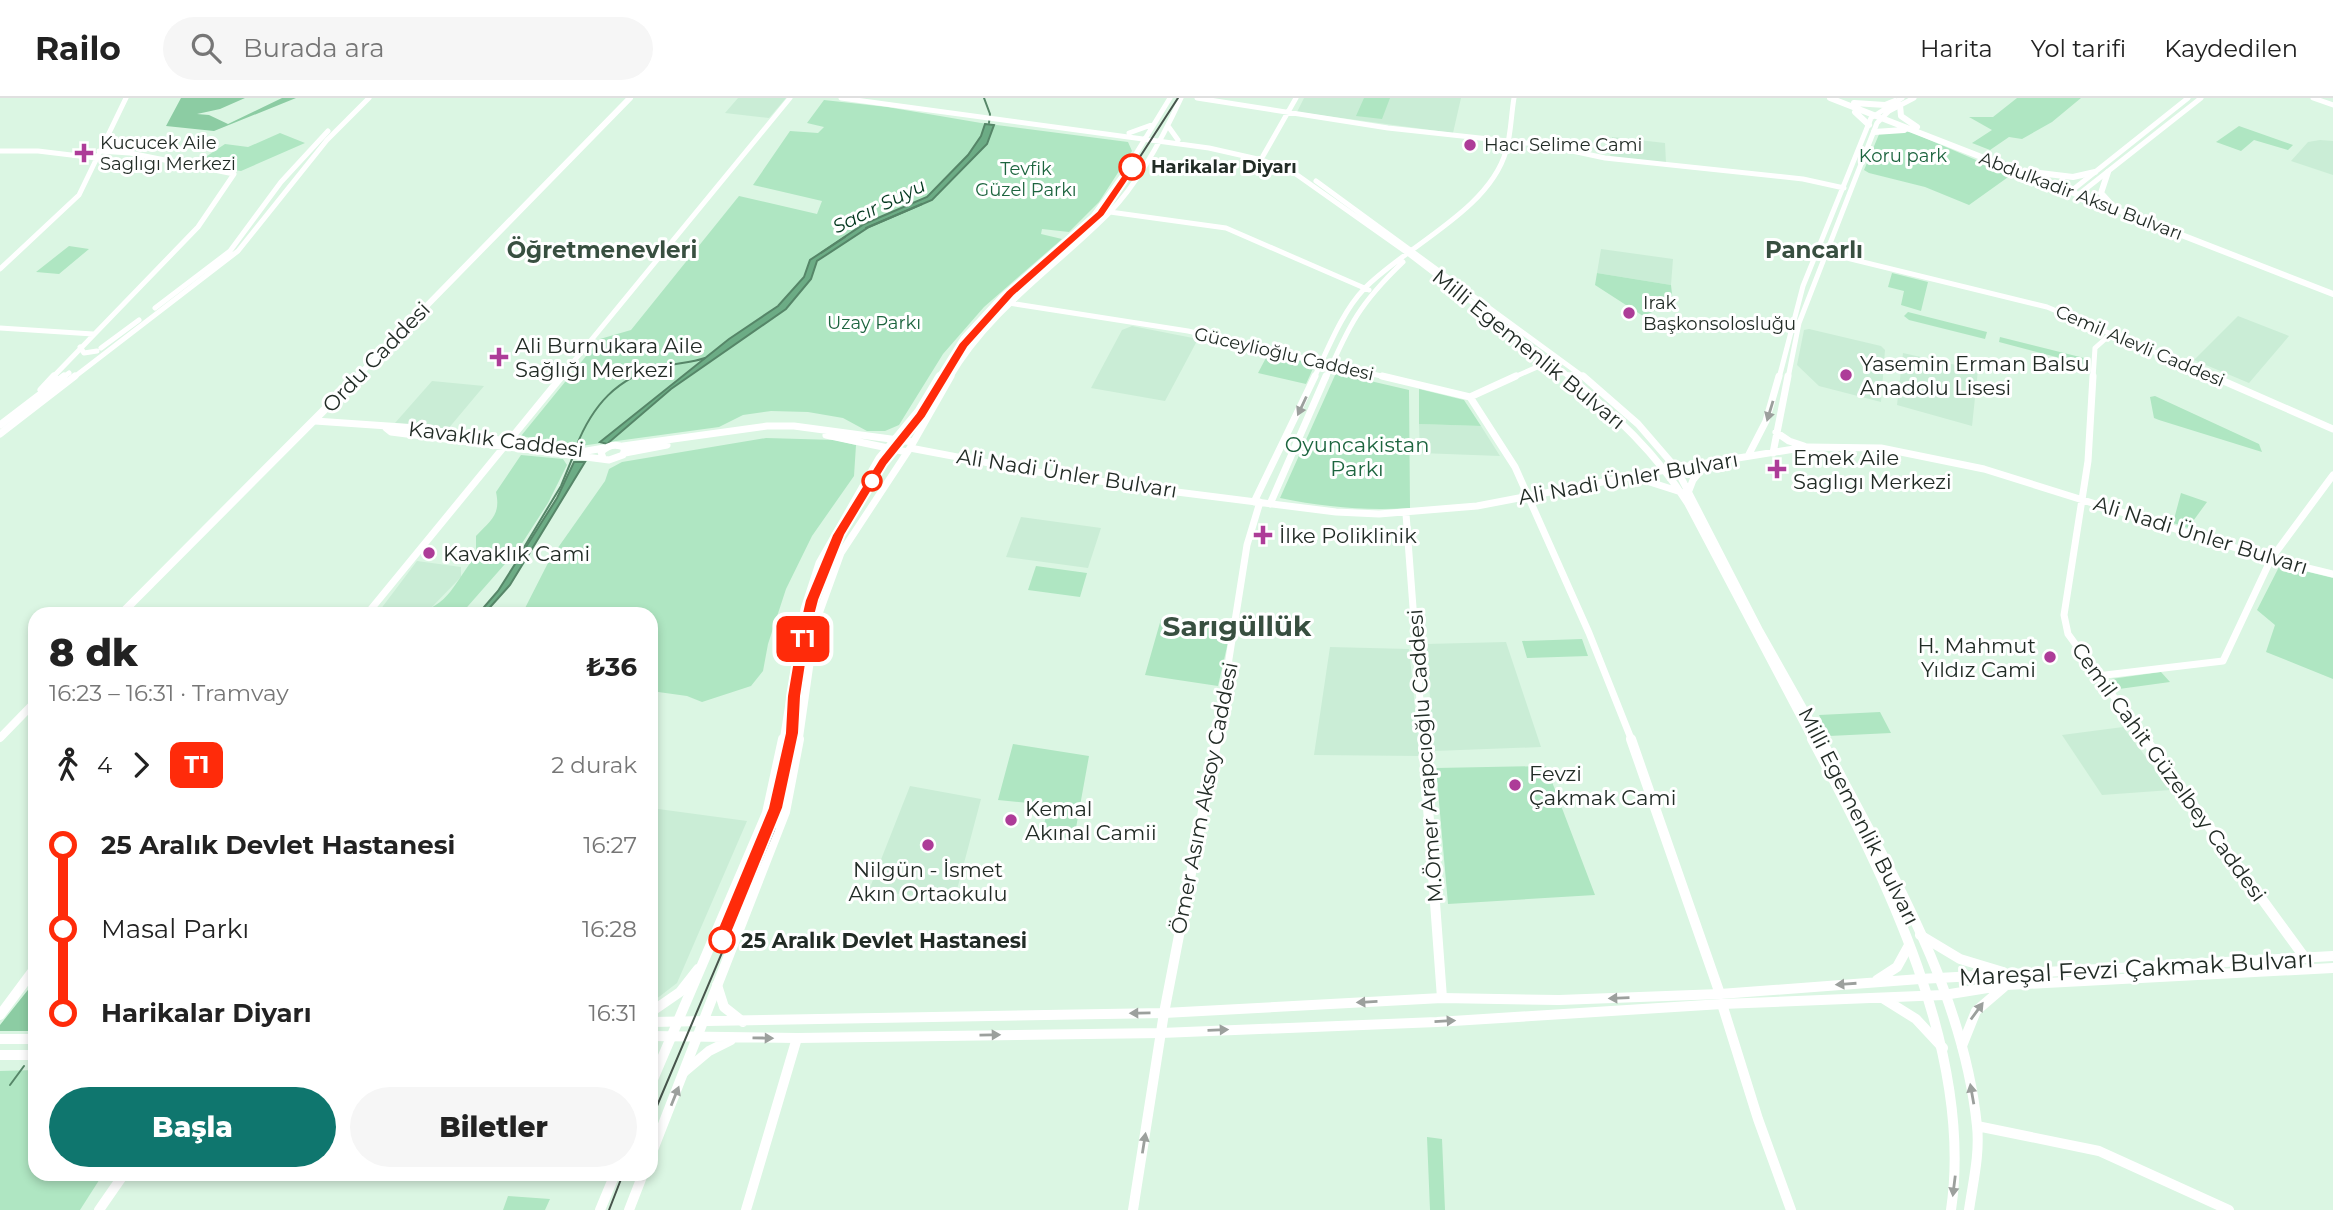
<!DOCTYPE html>
<html lang="tr">
<meta charset="utf-8">
<style>
body{margin:0;font-family:Montserrat,sans-serif;background:#f6f6f6;color:#222;height:100vh;display:flex;flex-direction:column;font-size:26px;white-space:nowrap}
*{box-sizing:border-box;margin:0}
p{font-size:23px;color:#767676}
.icon{flex:none;width:38px;height:38px;fill:none;stroke:currentColor;stroke-width:2;stroke-linecap:round;stroke-linejoin:round}
.map{position:relative;flex:1;overflow:hidden}
.details{position:absolute;left:28px;top:509px;width:630px;height:574px;display:flex;flex-direction:column;background:#fff;border-radius:21px;box-shadow:0 4px 10px #0003}
.details>*{flex:none}
.badge{padding:0 14px;border-radius:10px;font-size:24px;line-height:46px}
.map>.badge{position:absolute;translate:-50% -50%;box-shadow:0 0 0 4px #fff}
.legs{display:flex;align-items:center;gap:10px;height:77px;padding:0 21px;font-size:23px}
.legs p{margin-inline-start:auto}
.headline{display:flex;align-items:center;justify-content:space-between;height:119px;padding:0 21px}
h1{font-size:38px;font-weight:800;line-height:52px}
.primary-button{display:flex;gap:14px;margin-top:auto;padding:14px 21px}
.primary-button a{flex:1;height:80px;border-radius:42px;background:#0f766e;color:#fff;font-size:28px;font-weight:800;line-height:80px;text-align:center}
.primary-button a+a{background:#f6f6f6;color:#222}
ul{padding:0 21px;list-style:none}
li{display:flex;align-items:center;gap:24px;height:84px;font-size:26px}
li i{display:grid;place-items:center;width:10px;height:100%;margin:0 9px;background:currentColor}
li i::after{content:'';width:18px;height:18px;margin:-9px;border:5px solid;border-radius:50%;background:#fff}
li p{margin-inline-start:auto}
li:first-child i{background:linear-gradient(#0000 50%,currentColor 0)}
li:last-child i{background:linear-gradient(currentColor 50%,#0000 0)}
header{display:flex;align-items:center;gap:42px;box-sizing:border-box;height:98px;padding:0 35px;background:#fff;border-bottom:2px solid #e0e0e0}
header strong{font-size:33px}
nav{display:flex;gap:38px;margin-inline-start:auto;font-size:24px}
.search{width:490px;height:63px;background:#f6f6f6;display:flex;align-items:center;gap:18px;box-sizing:border-box;padding:0 24px;border-radius:38px;color:#767676;font-size:26px}
.map>svg:first-child{display:block}
.built{fill:#caedd6}
.green{fill:#afe6c2}
.forest{fill:#8ccca3}
.water{fill:#6cac85;stroke:#568668;stroke-width:2}
.lines{fill:none;stroke-linecap:round;stroke-linejoin:round}
.stream{stroke:#568668;stroke-width:2}
.secondary-far2{stroke:#fff;stroke-width:5}
.secondary-far1{stroke:#fff;stroke-width:7}
.secondary{stroke:#fff;stroke-width:10}
.primary-far2{stroke:#fff;stroke-width:6}
.primary-far1{stroke:#fff;stroke-width:8}
.primary{stroke:#fff;stroke-width:10}
.tram{stroke:#47554c;stroke-width:2}
.oneway{fill:#9ca09d}
.line-1{fill:#ff2b0a;stroke:#fff;stroke-width:2}
.poi-dot{fill:#ad3c98;stroke:#fff;stroke-width:2.5}
.stop-1-dot{fill:#fff;stroke:#ff2b0a;stroke-width:3.5}
.labels{text-anchor:middle;dominant-baseline:central;stroke-width:6;stroke-linejoin:round;paint-order:stroke}
.far-poi-label{font-size:18px;fill:#222c26;stroke:#fff;text-anchor:start}
.far-park-label{font-size:18px;fill:#1d653f;stroke:#fff}
.far-stop-label{font-size:18px;font-weight:bold;fill:#222c26;stroke:#fff;text-anchor:start}
.far-street-label{font-size:18px;fill:#222c26;stroke:#fff}
.far-water-label{font-size:19px;font-style:italic;fill:#01371d;stroke:#fff}
.poi-label{font-size:21px;fill:#222c26;stroke:#fff;text-anchor:start}
.street-label{font-size:21px;fill:#222c26;stroke:#fff}
.park-label{font-size:21px;fill:#1d653f;stroke:#fff}
.stop-label{font-size:21px;font-weight:bold;fill:#222c26;stroke:#fff;text-anchor:start}
.far-district-label{font-size:23px;font-weight:bold;fill:#384f40;stroke:#fff}
.near-street-label{font-size:24px;fill:#222c26;stroke:#fff}
.district-label{font-size:28px;font-weight:bold;fill:#384f40;stroke:#fff}
</style>
<header>
<strong>Railo</strong>
<div class="search"><svg class="icon" aria-label="search" viewBox="0 0 24 24"><circle cx="10" cy="10" r="6"/><path d="M15 15l6 6"/></svg>Burada ara</div>
<nav><a>Harita</a><a>Yol tarifi</a><a>Kaydedilen</a></nav>
</header>
<div class="map">
<svg width="2333" height="1112" viewBox="0 0 2333 1112">
<rect width="100%" height="100%" fill="#dbf6e3"/>
<path class="built" d="M738 0H786L769 20 725 15Z
M1304 0H1461L1453 35 1297 14Z
M1612 39 1665 45 1666 65 1610 59Z
M2320 42 2333 43V77L2291 63 2308 44Z
M1601 151 1673 161 1671 187 1597 175Z
M2238 218 2289 238 2249 285 2194 262Z
M1132 228 1198 241 1165 303 1091 290 1122 232Z
M1809 231 1881 248 1885 252 1881 304 1819 288 1797 267 1804 232Z
M1903 255 1978 272 1972 328 1897 307Z
M432 283 484 288 448 331 395 325Z
M1419 326 1481 328 1500 358 1420 355Z
M1021 419 1101 430 1088 470 1006 459Z
M417 463 461 469V479L429 512 377 516Z
M1506 544 1541 649 1434 653 1426 546Z
M1330 549 1409 551 1420 658 1314 657Z
M2123 629 2171 692 2102 697 2062 637Z
M910 688 981 701 954 803 869 792Z
M651 710 747 723 677 885 651 905Z"/>
<path class="green" d="M1364 0H1390L1382 21 1356 18Z
M2017 0H2081L2052 24 2022 41 2009 39 1990 52 1972 45 1992 32 1969 19H1993Z
M824 2 887 9 981 25 1128 44 1132 53 1099 104 1069 134 1042 131 1041 136 1062 141 984 209 943 256 899 327 885 333H867L843 320 808 314 771 313 743 317 719 329 580 348 521 338 600 241 631 232 739 98 817 116 822 103 753 87 790 33 818 35 824 29 807 25Z
M2239 28 2293 47 2288 52 2254 42 2241 53 2216 44Z
M1884 33 1911 34 2011 77 1969 107 1925 89 1869 75 1864 72 1880 34Z
M280 35 305 45 241 73 195 66 225 46 248 49Z
M69 148 89 151 59 176 36 174Z
M1597 175 1671 187 1673 205 1643 218 1595 187Z
M1892 175 1928 184 1921 213 1901 207 1904 193 1888 189Z
M1908 214 1987 234 1985 241 1909 222 1904 218Z
M2000 239 2088 261 2087 267 1999 244Z
M1268 256 1315 266 1306 286 1258 275Z
M1336 275 1409 292 1410 410C1365 413 1324 409 1280 400Z
M1419 291 1464 302 1481 328 1419 326Z
M2155 298 2259 346 2262 354 2159 322 2154 320 2150 299Z
M766 340 835 342 856 347 854 378 812 438 786 491 768 546 763 573 751 588 702 604 687 598 651 593V516H522L550 461 605 383 609 371 622 364Z
M521 357 563 361 567 367 548 405 519 450 461 516H413C450 509 455 482 476 458V438C491 422 501 417 496 394Z
M2181 395 2207 404 2188 430 2173 425Z
M2280 467 2333 480V581L2266 554 2275 527 2257 512Z
M1036 468 1087 475 1080 499 1028 492Z
M1161 521 1231 531 1218 588 1145 577Z
M1582 541 1588 558 1527 560 1522 543Z
M2161 574 2170 584 2119 591 2111 581Z
M1880 614 1891 635 1829 638 1819 617Z
M1013 646 1089 658 1074 741 1042 737 1048 707 998 702Z
M1546 668 1595 797 1448 806 1436 670Z
M35 972V1076H103L80 1112H0V973Z
M1427 1039 1442 1041 1445 1112H1430Z
M508 1098 550 1101 545 1112H503Z"/>
<path class="forest" d="M181 0H245L220 11 197 16 209 17 228 26 282 0H296L214 33 166 28Z
M35 883V933H0V927Z"/>
<path class="water" d="M985 26 994 27 987 46 932 102 869 129 817 163 811 181 786 211 671 291 607 346 600 344 729 241 778 208 804 179 810 162 864 126 927 99 968 57 981 38Z
M574 364H585L510 487 484 516H478L498 493 557 400Z"/>
<g class="lines">
<path class="stream" d="M984 0 990 16 989 25
M866 130 922 106
M821 155 845 139
M576 349C592 308 617 279 661 269 676 265 691 265 705 260
M523 451 561 388 572 361
M10 987 24 968"/>
<path class="secondary-far2" d="M841 0 1209 50 1262 62 1293 74 1409 156 1571 280
M1197 0 1388 30 1544 47 1605 60 1803 81 1844 90
M2313 0 2333 7
M1168 28 1178 42
M1129 35 1154 26
M0 53H38L96 60
M1263 58 1296 0
M1316 83 1585 280
M2070 94 2188 0
M2078 97 2201 0
M1110 114 1226 130 1369 192
M1818 153 2047 209 2216 280
M0 171 79 97 126 0
M1009 205 1188 233 1390 280
M155 210 230 153 281 84 328 33
M0 230 93 236
M80 249 84 255 97 253
M101 250 139 222
M52 280 198 129 234 76 130 55 99 53
M62 280 69 275
M73 280 238 153 327 42 369 0
M560 280 790 0
M938 280 963 240 1001 199 1093 118 1123 77 1170 0
M950 280C989 212 1056 169 1110 114 1138 85 1164 37 1181 0
M1314 280C1328 251 1342 214 1364 191 1404 149 1489 113 1506 53 1511 37 1511 17 1514 0
M1326 280C1349 227 1360 205 1403 164
M1512 280 1551 263
M1779 280 1803 188 1871 20 1902 0
M1788 280 1799 225 1877 25 1889 13 1914 0
M2093 280 2095 250 2112 235"/>
<path class="secondary-far1" d="M1382 278 1470 299 1516 278
M1569 278C1616 319 1655 353 1688 406L1813 643
M1583 278 1638 326 1676 370 1760 533 1822 643
M2093 278 2088 363 2064 517 2068 536 2146 643
M2212 278 2333 331
M41 292 54 278
M1470 299 1515 369 1589 535 1632 643
M315 323 417 330 581 354 604 350
M0 327 64 278
M386 330 391 334 609 362 623 357 625 350C616 345 608 347 601 354L603 360
M1776 334 1789 343 1804 348
M0 336 75 278
M826 337 907 354
M623 348 767 328H794L913 344
M910 350 1031 373 1161 392 1336 414 1379 416 1477 408 1676 370 1807 349 1881 350 1984 371 2271 461 2333 476
M625 355 667 347
M1773 355 1788 278
M1748 358 1766 323 1779 278
M1634 379 1681 394
M1688 395 1693 382 1707 365
M1254 404 1315 278
M1270 406 1326 278
M1406 416 1423 643
M367 516 562 278
M2097 578 2223 563 2271 461 2333 377
M783 643 804 511 819 465 879 360 918 313 939 278
M799 643 816 524 841 455 910 350 951 278
M1216 643 1247 447 1260 404"/>
<path class="secondary" d="M1423 641 1442 900
M1631 641 1720 896
M1812 641C1885 777 1974 955 1951 1112
M1821 641C1884 762 1963 889 1977 1028 1980 1056 1973 1084 1969 1112
M2145 641 2305 860
M1722 906 1758 1021 1791 1112
M0 917 35 870
M651 986 767 715 783 641
M1977 1028 2099 1053 2229 1112
M651 1057 785 714 799 641
M99 1112 124 1076
M600 1112 615 1076
M629 1112 643 1076
M746 1112 797 940
M1133 1112 1164 915 1217 641"/>
<path class="primary-far2" d="M1830 0 2333 196
M1854 5 1885 7 1895 3
M1900 7 1901 18 1917 29
M1855 14 1869 27
M1874 34 1904 32
M2031 74 2073 79 2095 74
M2108 74 2101 95 2110 105
M356 280 630 0"/>
<path class="primary-far1" d="M121 516 358 278
M0 640 35 604"/>
<path class="primary" d="M1920 837 1960 861 2003 874
M1877 882 1897 869 1908 849
M717 887 724 909 743 924
M1884 901 1916 921 1943 950
M651 914 680 894 698 871
M651 924 1164 915 1442 900 1559 902 1720 896 1920 881 2333 858
M651 938 797 940 1161 935 1437 924 1722 906 1944 897 2006 887 2333 870
M0 941H35
M1962 948 1976 913 2004 889
M651 952 657 970
M0 957H35
M684 974 709 953 731 942"/>
<path class="tram" d="M651 1022 774 732 797 635 798 598 816 502 842 438 886 365 924 318 966 248 1013 196 1103 116 1178 0
M609 1112 623 1076"/>
</g>
<defs><path id="oneway-solid" d="M-6-.8H1V-3.2L6.5 0L1 3.2V.8H-6Z" transform="scale(1.75)"/></defs>
<g class="oneway">
<use href="#oneway-solid" transform="translate(1302 308) rotate(115)"/>
<use href="#oneway-solid" transform="translate(1770 313) rotate(107)"/>
<use href="#oneway-solid" transform="translate(1846 886) rotate(176)"/>
<use href="#oneway-solid" transform="translate(1619 900) rotate(178)"/>
<use href="#oneway-solid" transform="translate(1367 904) rotate(177)"/>
<use href="#oneway-solid" transform="translate(1977 913) rotate(-54)"/>
<use href="#oneway-solid" transform="translate(1140 915) rotate(179)"/>
<use href="#oneway-solid" transform="translate(1445 923) rotate(-3)"/>
<use href="#oneway-solid" transform="translate(1218 932) rotate(-2)"/>
<use href="#oneway-solid" transform="translate(990 937) rotate(-1)"/>
<use href="#oneway-solid" transform="translate(763 940) rotate(1)"/>
<use href="#oneway-solid" transform="translate(1972 996) rotate(-100)"/>
<use href="#oneway-solid" transform="translate(675 998) rotate(-68)"/>
<use href="#oneway-solid" transform="translate(1144 1045) rotate(-81)"/>
<use href="#oneway-solid" transform="translate(1954 1088) rotate(97)"/>
</g>
<path class="line-1" d="M1129 67 1137 69 1104 118 1014 198 968 249 925 320 887 367 845 437 819 502 811 533 801 598 799 635 783 710 727 847 722 849 716 847 713 842 768 710 785 635 787 598 798 533 805 502 832 437 879 361 916 315 959 245 1006 193 1097 113Z"/>
<g class="poi-dot">
<circle cx="1470" cy="47" r="7"/>
<path d="M80.5 44.5h7v7h7v7h-7v7h-7v-7h-7v-7h7z"/>
<circle cx="1629" cy="215" r="7"/>
<path d="M495.5 248.5h7v7h7v7h-7v7h-7v-7h-7v-7h7z"/>
<circle cx="1846" cy="277" r="7"/>
<path d="M1773.5 360.5h7v7h7v7h-7v7h-7v-7h-7v-7h7z"/>
<path d="M1259.5 426.5h7v7h7v7h-7v7h-7v-7h-7v-7h7z"/>
<circle cx="429" cy="455" r="7"/>
<circle cx="2050" cy="559" r="7"/>
<circle cx="1515" cy="687" r="7"/>
<circle cx="1011" cy="722" r="7"/>
<circle cx="928" cy="747" r="7"/>
</g>
<g class="stop-1-dot">
<circle cx="1132" cy="69" r="12"/>
<circle cx="872" cy="383" r="9"/>
<circle cx="722" cy="842" r="12"/>
</g>
<g class="labels">
<g class="far-poi-label">
<text x="100" y="45">Kucucek Aile<tspan x="100" dy="21">Saglıgı Merkezi</tspan></text>
<text x="1484" y="47">Hacı Selime Cami</text>
<text x="1643" y="205">Irak<tspan x="1643" dy="21">Başkonsolosluğu</tspan></text>
</g>
<g class="far-park-label">
<text x="1903" y="58">Koru park</text>
<text x="1026" y="71">Tevfik<tspan x="1026" dy="21">Güzel Parkı</tspan></text>
<text x="874" y="225">Uzay Parkı</text>
</g>
<g class="far-stop-label">
<text x="1151" y="69">Harikalar Diyarı</text>
</g>
<g class="far-street-label">
<text transform="translate(2081 98) rotate(21)">Abdulkadir Aksu Bulvarı</text>
<text transform="translate(2140 248) rotate(23)">Cemil Alevli Caddesi</text>
<text transform="translate(1284 256) rotate(13)">Güceylioğlu Caddesi</text>
</g>
<g class="far-water-label">
<text transform="translate(879 108) rotate(-26)">Sacır Suyu</text>
</g>
<g class="poi-label">
<text x="515" y="247">Ali Burnukara Aile<tspan x="515" dy="24">Sağlığı Merkezi</tspan></text>
<text x="1860" y="265">Yasemin Erman Balsu<tspan x="1860" dy="24">Anadolu Lisesi</tspan></text>
<text x="1793" y="359">Emek Aile<tspan x="1793" dy="24">Saglıgı Merkezi</tspan></text>
<text x="1279" y="437">İlke Poliklinik</text>
<text x="443" y="455">Kavaklık Cami</text>
<text x="2036" y="547" text-anchor="end">H. Mahmut<tspan x="2036" dy="24">Yıldız Cami</tspan></text>
<text x="1529" y="675">Fevzi<tspan x="1529" dy="24">Çakmak Cami</tspan></text>
<text x="1025" y="710">Kemal<tspan x="1025" dy="24">Akınal Camii</tspan></text>
<text x="928" y="771" text-anchor="middle">Nilgün - İsmet<tspan x="928" dy="24">Akın Ortaokulu</tspan></text>
</g>
<g class="street-label">
<text transform="translate(1529 251) rotate(39)">Milli Egemenlik Bulvarı</text>
<text transform="translate(376 259) rotate(-46)">Ordu Caddesi</text>
<text transform="translate(496 341) rotate(7)">Kavaklık Caddesi</text>
<text transform="translate(1067 375) rotate(9)">Ali Nadi Ünler Bulvarı</text>
<text transform="translate(1628 380) rotate(-10)">Ali Nadi Ünler Bulvarı</text>
<text transform="translate(2201 437) rotate(17)">Ali Nadi Ünler Bulvarı</text>
<text transform="translate(1425 658) rotate(-94)">M.Ömer Arapcıoğlu Caddesi</text>
<text transform="translate(2169 674) rotate(54)">Cemil Cahit Güzelbey Caddesi</text>
<text transform="translate(1204 700) rotate(-79)">Ömer Asım Aksoy Caddesi</text>
<text transform="translate(1859 718) rotate(63)">Milli Egemenlik Bulvarı</text>
</g>
<g class="park-label">
<text x="1357" y="346">Oyuncakistan<tspan x="1357" dy="24">Parkı</tspan></text>
</g>
<g class="stop-label">
<text x="741" y="842">25 Aralık Devlet Hastanesi</text>
</g>
<g class="far-district-label">
<text x="602" y="152">Öğretmenevleri</text>
<text x="1814" y="152">Pancarlı</text>
</g>
<g class="near-street-label">
<text transform="translate(2136 870) rotate(-3)">Mareşal Fevzi Çakmak Bulvarı</text>
</g>
<g class="district-label">
<text x="1237" y="528">Sarıgüllük</text>
</g>
</g>
</svg>
<b class="badge" style="left:803px;top:541px;background:#ff2b0a;color:#fff">T1</b>
<section class="details">
<div class="headline"><div><h1>8 dk</h1><p>16:23 – 16:31 · Tramvay</p></div><b>₺36</b></div>
<div class="legs"><svg class="icon" aria-label="walk" viewBox="0 0 24 24"><circle cx="13" cy="4" r="2"/><path d="M13 8l-2 6 4 7M11 14l-3 7M7 12l3-4h3l4 4"/></svg>4<svg class="icon" aria-label="forward" viewBox="0 0 24 24"><path d="M9 5l7 7-7 7"/></svg><b class="badge" style="background:#ff2b0a;color:#fff">T1</b><p>2 durak</p></div>
<ul>
<li><i style="color:#ff2b0a"></i><b>25 Aralık Devlet Hastanesi</b><p>16:27</p></li>
<li><i style="color:#ff2b0a"></i><span>Masal Parkı</span><p>16:28</p></li>
<li><i style="color:#ff2b0a"></i><b>Harikalar Diyarı</b><p>16:31</p></li>
</ul>
<div class="primary-button"><a>Başla</a><a>Biletler</a></div>
</section>
</div>
